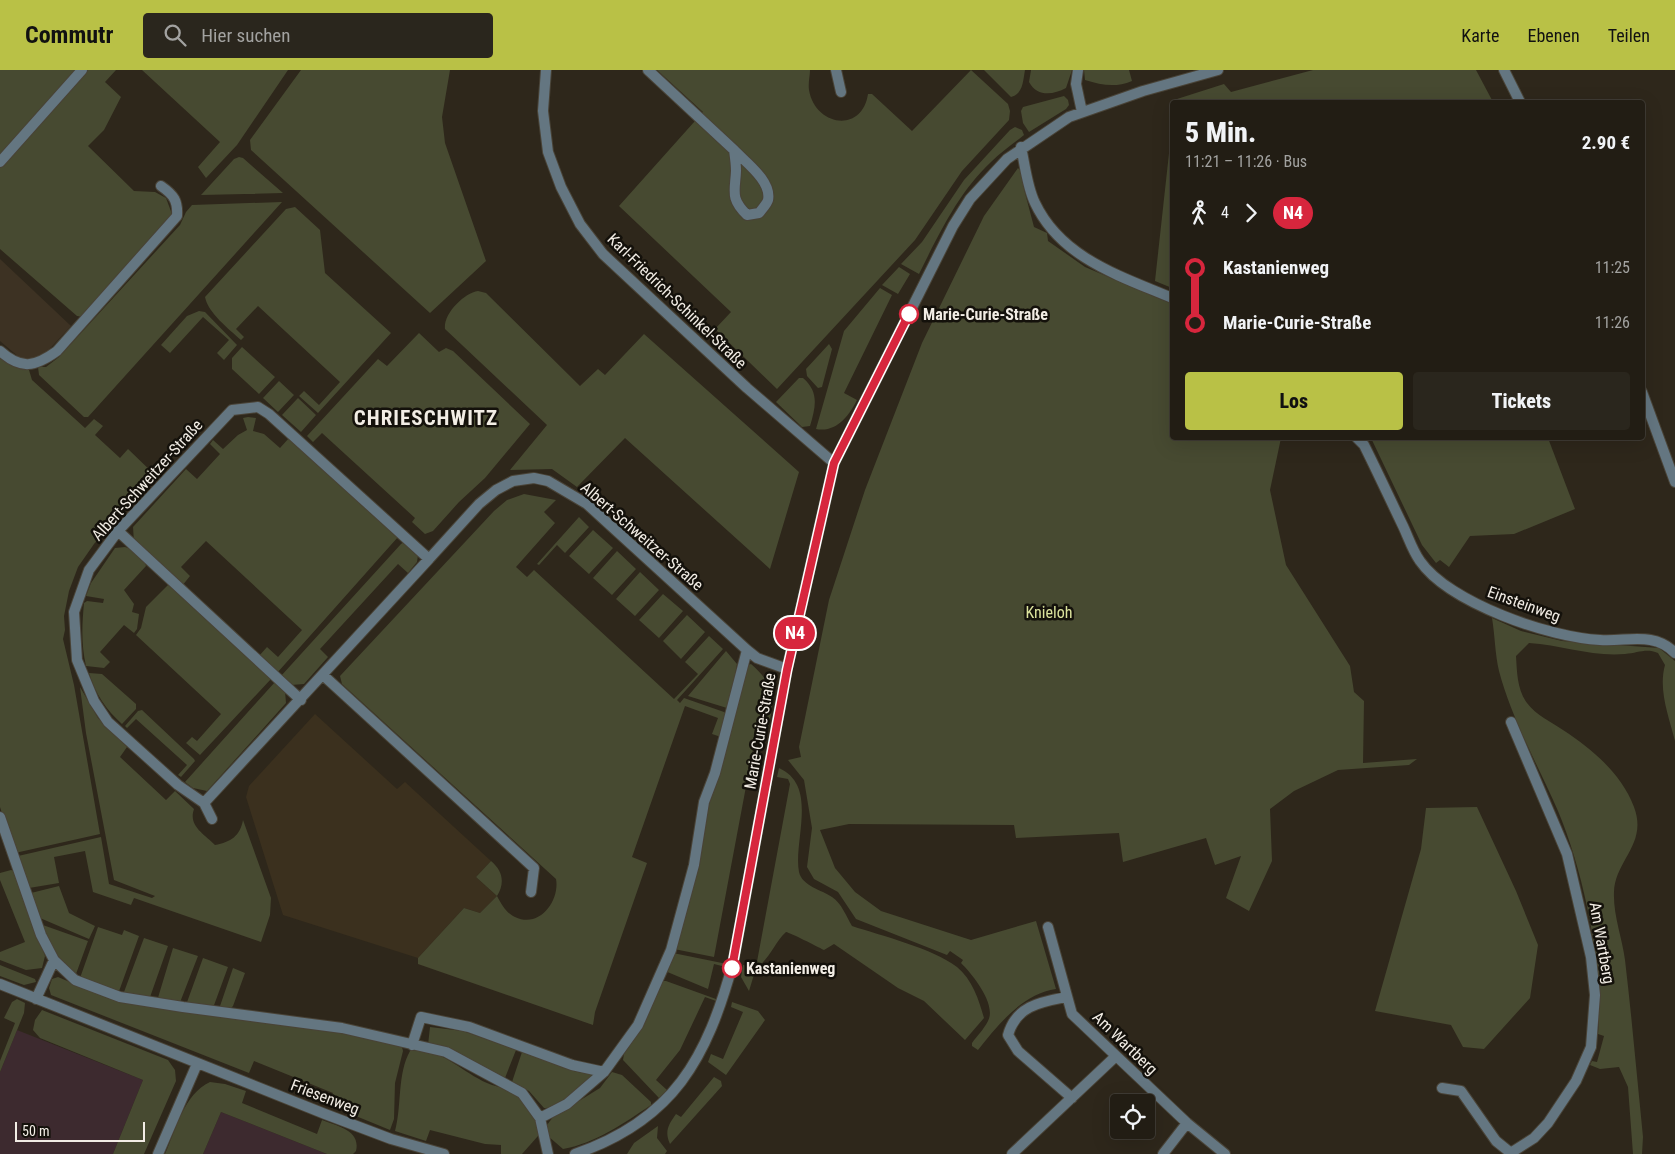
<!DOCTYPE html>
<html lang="de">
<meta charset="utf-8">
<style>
body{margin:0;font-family:"Roboto Condensed",sans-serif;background:#2a261d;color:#f1f3f6;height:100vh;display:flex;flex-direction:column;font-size:19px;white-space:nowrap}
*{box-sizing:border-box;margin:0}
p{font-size:16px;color:#a2a2a0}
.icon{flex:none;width:28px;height:28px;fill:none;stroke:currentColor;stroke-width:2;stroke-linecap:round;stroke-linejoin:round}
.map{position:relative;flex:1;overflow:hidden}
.side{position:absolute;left:1170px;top:30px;width:475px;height:340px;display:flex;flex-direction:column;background:#221d14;border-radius:5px;box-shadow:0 5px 20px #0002,0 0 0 1px #3f3b34}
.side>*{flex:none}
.badge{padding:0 10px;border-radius:16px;font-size:18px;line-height:32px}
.tools{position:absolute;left:1110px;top:1024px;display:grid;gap:10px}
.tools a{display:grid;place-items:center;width:45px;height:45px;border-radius:5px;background:#221d14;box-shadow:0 5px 20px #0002,0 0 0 1px #3f3b34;font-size:25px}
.scale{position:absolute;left:15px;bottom:12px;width:130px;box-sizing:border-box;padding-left:5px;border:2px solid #f2ede5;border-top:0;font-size:14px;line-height:18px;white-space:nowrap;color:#f2ede5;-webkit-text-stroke:4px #14110b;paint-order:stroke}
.map>.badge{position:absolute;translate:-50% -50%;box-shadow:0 0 0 2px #fff}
.legs{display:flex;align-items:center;gap:8px;height:55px;padding:0 15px;font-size:16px}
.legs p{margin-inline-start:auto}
.headline{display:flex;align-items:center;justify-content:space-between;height:85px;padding:0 15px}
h1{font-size:28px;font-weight:800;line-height:38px}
.primary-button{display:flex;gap:10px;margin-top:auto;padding:10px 15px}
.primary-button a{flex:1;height:58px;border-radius:5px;background:#b9c146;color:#111;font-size:20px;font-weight:800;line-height:58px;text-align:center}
.primary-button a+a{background:#2a261d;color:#f1f3f6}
ul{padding:0 15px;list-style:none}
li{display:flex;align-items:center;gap:18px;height:55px;font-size:19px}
li i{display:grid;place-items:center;width:8px;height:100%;margin:0 6px;background:currentColor}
li i::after{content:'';width:12px;height:12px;margin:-6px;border:4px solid;border-radius:50%;background:#221d14}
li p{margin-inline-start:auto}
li:first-child i{background:linear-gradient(#0000 50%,currentColor 0)}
li:last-child i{background:linear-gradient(currentColor 50%,#0000 0)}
header{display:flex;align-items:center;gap:30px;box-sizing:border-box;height:70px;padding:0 25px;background:#b9c146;color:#111}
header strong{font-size:24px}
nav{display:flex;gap:28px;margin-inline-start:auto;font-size:18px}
.search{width:350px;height:45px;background:#2a261d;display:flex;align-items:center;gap:12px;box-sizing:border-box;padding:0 18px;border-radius:5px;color:#a2a2a0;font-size:19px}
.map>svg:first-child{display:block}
.commercial{fill:#3d3223}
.industrial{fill:#3d2a2f}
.built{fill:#3b301e}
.green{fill:#474a31}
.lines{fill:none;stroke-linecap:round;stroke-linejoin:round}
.street-casing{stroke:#494337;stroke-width:12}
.street{stroke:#647681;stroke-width:10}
.line-1-casing{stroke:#fff;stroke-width:11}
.line-1{stroke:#d7263d;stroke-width:8}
.stop-1-dot{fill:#fff;stroke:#d7263d;stroke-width:2.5}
.labels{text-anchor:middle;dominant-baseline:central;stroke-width:5;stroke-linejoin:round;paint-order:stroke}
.street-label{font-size:16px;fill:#f2ede5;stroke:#14110b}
.stop-label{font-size:16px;font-weight:bold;fill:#f2ede5;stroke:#14110b;text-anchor:start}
.park-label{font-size:16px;fill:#dce39d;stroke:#14110b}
.district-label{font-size:21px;font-weight:bold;letter-spacing:1px;fill:#f2ede5;stroke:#14110b}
</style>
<header>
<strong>Commutr</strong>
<div class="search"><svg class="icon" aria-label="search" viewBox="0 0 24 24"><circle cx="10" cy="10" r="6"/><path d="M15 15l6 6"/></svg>Hier suchen</div>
<nav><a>Karte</a><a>Ebenen</a><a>Teilen</a></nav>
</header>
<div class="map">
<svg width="1675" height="1084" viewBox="0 0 1675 1084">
<rect width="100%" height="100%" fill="#2e271b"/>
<path class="commercial" d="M0 189 71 256 41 288 32 290 20 288 0 271Z"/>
<path class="industrial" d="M17 960 143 1010 113 1084H0V1002Z
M221 1042 327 1084H203Z"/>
<path class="built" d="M315 644 397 719 405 712 491 791 476 807 497 826 480 843 464 838 418 888 283 845 246 727 249 716Z"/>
<path class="green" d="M0 0H116L105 12 121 27 104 60 88 76 134 121 155 122 166 128 172 144 83 247 77 246 0 179Z
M142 0H288L237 75 206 108 198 97 220 72Z
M301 0H450L442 47 445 73 486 191 430 243 251 80 250 70Z
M657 0H810C810 6 808 13 809 20 815 56 862 64 868 24H872L912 61 971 0 1008 34 1010 41 1009 50 962 101 915 170 777 319 715 259 731 242 619 136 703 42Z
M984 0H1025C1023 11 1023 24 1011 27Z
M1031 0H1072L1066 18C1053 25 1037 27 1029 12Z
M1084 0H1129L1132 11C1115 18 1102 15 1085 10Z
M1313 0H1476L1493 32H1176L1177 29 1224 14 1231 22Z
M1064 26 1068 30 1069 35 1066 39 1029 62 1023 53 1021 41 1023 37Z
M1172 56V218L1155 211Z
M1015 57 1022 60 1024 65C1013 74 1001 82 991 92 958 123 939 164 919 204L901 194 922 172 964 110 1010 60Z
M239 87 243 88 283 123 201 125 234 89Z
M1018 98 1023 103 1024 119 1034 157 1047 163 1048 171 1085 197 1172 234V368H1281L1270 420 1286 495 1350 596 1354 622 1364 631 1363 693 1417 689 1409 695 1338 700 1294 721 1270 739 1272 791 1249 841 1226 828 1241 786 1215 795 1206 768 1123 792 1119 763 1016 768 1014 755 849 754 820 760 835 798 855 822 881 841 971 870 1036 851 1056 919C1022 924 998 955 978 980L972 976V973C977 966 984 959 988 951 997 934 972 904 961 893L963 890 950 881 947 885 856 849 838 822 814 809 807 797 812 758 804 710 788 690 801 687 799 677 829 530 865 420 922 273 984 146Z
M282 132 88 347H84L39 305 38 297H46L59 287 180 155 186 142 192 135Z
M295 137 320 160 325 203 391 263 318 343 299 326 304 321 319 335 340 312 258 236 236 259 244 267 241 270C229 259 208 243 205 227L286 139Z
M899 197 910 204 898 224 882 215Z
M880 218 892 225 844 323 857 330C849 346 836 363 816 359L844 261Z
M478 221 486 223 580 316 598 299 605 305 644 264 799 402 770 499 625 368 577 417 552 399 510 400 547 355 445 259C443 244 464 223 478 221Z
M199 241 205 242 237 275 224 290 217 283 229 270 203 247 170 283 161 275 187 246Z
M419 263 439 282 446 278 453 281 530 354 485 408 459 432 433 461 425 464 412 452 415 448 322 363 313 372 307 366 378 289 387 296Z
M829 274 832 279 822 317 818 318 807 306 806 299Z
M242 277 275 307 259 324 232 299V288Z
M0 287 16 297 29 300 32 310 85 358 94 349 103 356 95 365 120 388 128 379 156 406 94 474 78 497 69 521 64 546 65 560 63 569 74 615 100 764 15 783 0 737Z
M799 308H803C819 322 816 336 810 356L802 357 776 332Z
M279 311 294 325 278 342 263 328Z
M298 328 316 345 301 362 282 345Z
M248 347 256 348 253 361 264 364 280 378 289 368 398 467 277 603 259 586 267 577 278 587 302 560 206 471 181 497 190 506 182 516 134 472 133 457 186 399 197 409 220 384 210 374 213 370 223 379 238 365 247 360 243 348Z
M1371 368H1548L1575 439 1514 464 1470 466 1449 497 1440 490 1436 493 1422 475Z
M524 424 556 430 544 442 555 453 516 497 527 507 534 500 674 629 698 604 685 592 709 566 723 579 677 630 680 633 684 628 724 642 726 644 721 667 712 664 718 648 685 636 632 787 647 793 595 942 593 955 418 894V888L464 838 480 843 497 826 476 807 491 791C503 801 505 813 497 826 502 835 506 843 515 847 540 859 560 830 556 809L342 614 340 606 494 441 507 430Z
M579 447 589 457 565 483 557 475 539 495 537 494Z
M593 460 613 478 589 504 569 486Z
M404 472 418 485 417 492 408 503 398 494 320 579 328 587 304 614 291 615 281 606 401 474Z
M125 477C135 480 144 487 146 496L124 520 134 534 132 542 139 544 137 559 134 563 124 555 100 582 110 592 104 598 86 596C81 574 82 555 84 533L87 531 103 533 104 529 86 526 91 513 115 478Z
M617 481 636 499 612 525 593 508Z
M640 502 659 520 635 546 616 529Z
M169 514 271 609 200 685 186 673 192 667 197 671 221 644 136 565 141 558 146 537Z
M663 524 683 541 659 568 639 550Z
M687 545 705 562 681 589 663 571Z
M1492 548 1521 561 1562 571 1659 578 1675 591V671C1669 647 1658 620 1665 595L1658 583C1646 578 1638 583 1625 584 1592 587 1562 575 1529 573L1516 586C1517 601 1517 620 1527 633 1536 645 1551 652 1563 660 1593 680 1621 703 1634 737 1648 774 1615 790 1614 822 1613 845 1622 867 1625 890 1632 949 1637 1008 1643 1067L1642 1084H1633L1628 1017 1619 997 1600 999 1590 995 1592 991 1597 992 1604 966 1598 964C1604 898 1584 803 1558 741 1538 695 1512 650 1499 601 1495 584 1495 566 1492 548Z
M726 581 737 594 729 637 727 638 688 626Z
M751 594C776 616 775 628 768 660L757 658 714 887 674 879 707 735 748 595Z
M89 603 102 604 136 634V639L122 654C106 640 95 623 89 603Z
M275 612 285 621 286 633 207 721 193 718 185 712Z
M80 617 98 648 127 677 120 687 166 730 175 721 194 739C188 756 204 764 215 775 231 772 240 766 243 750L271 828 270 845 261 872 134 828 131 835 93 822 85 781 54 787 59 813 29 818 18 786 101 767 109 814 152 828 155 826 114 810 86 663Z
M142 640 194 689 195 691 181 707 178 705 187 695 136 649 127 658 125 656 138 641Z
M779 698C819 716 793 771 799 802 802 816 822 820 832 827 842 834 846 846 852 856 882 866 932 878 957 897 972 909 979 930 984 948L965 970 924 931 898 918 834 874 824 880C816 876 791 863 786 862 774 873 770 889 756 898L749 921 741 907 743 895 756 897 790 714 788 709 777 707Z
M1477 737 1516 821 1538 875 1530 928 1484 979 1463 977 1451 955 1375 941 1421 779 1426 738Z
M11 800 14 801 45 886 42 898 26 900 0 890V882L25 872 0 810V803Z
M59 816 69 843 95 856 89 869 40 848 31 823Z
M40 854 88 871 76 904C58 897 47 870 40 854Z
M98 857 122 865 124 860 139 866 118 924 80 908Z
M144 868 168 876 149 930 124 922Z
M173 878 198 886 179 935 157 931Z
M673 883 727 894 726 897 714 894 708 919 665 901Z
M203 888 228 897 213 938 186 935Z
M0 895 35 909 36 912 24 915 0 906Z
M233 898 245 903 233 936 230 939H219Z
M58 907 107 928 131 933 354 964 385 971 402 977 403 981 395 1013 394 1049 390 1060 329 1035 333 1023 254 991 249 1003 51 925 49 918 52 909Z
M662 911H666L716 929V931L705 927 680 980 656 1010 667 1020 659 1028 623 990 624 984 647 948Z
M17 929 25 933 24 943 0 1002V991L15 953 4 948 12 932Z
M732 932 758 941 765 950 726 1005 708 992 711 984 723 989 743 942 731 937Z
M42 940 168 990 175 1000 176 1011 144 1084H113L143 1010 40 968 33 960 35 950Z
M430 957 463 961 516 980 505 1008 428 975Z
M410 981C442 977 461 1002 487 1013 496 1017 512 1019 519 1026 531 1037 539 1050 538 1066L522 1084H501V1075L485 1074 430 1060 426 1071 395 1061C402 1036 397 1004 410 981Z
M522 982C546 989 568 1003 593 1004V1009C579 1020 562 1039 544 1038L529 1021 512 1012Z
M612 1002 622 1005 651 1032V1035C624 1053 596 1073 563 1079L548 1066 547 1055 553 1047 600 1018Z
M714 1007 721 1011 722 1016 670 1074C664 1061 669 1054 676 1044L681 1047Z
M210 1012 225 1014 246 1021 242 1033 317 1064 322 1050C337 1056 361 1060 356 1081L353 1084H327L221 1042 203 1084H165C176 1059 184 1024 210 1012Z
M658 1056 657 1068 667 1081 665 1084H627L634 1073Z"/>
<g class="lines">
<defs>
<path id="street" d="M546 0 543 41 548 82 561 117 580 154 603 184 747 318 834 393
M648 0 734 80
M836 0 841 22
M1078 0 1076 14 1082 42
M1504 0 1520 32
M1021 77C1025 95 1027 117 1035 133 1061 188 1120 206 1172 228
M734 80C745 92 772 111 768 130 767 134 762 139 759 143L747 145C730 128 735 122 736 101 736 94 735 87 734 80Z
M0 92 82 0
M0 281C21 300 35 297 57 281L177 146C178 131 174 125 161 116
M1642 322 1675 412
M1357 368 1364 375C1377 401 1389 427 1402 454 1408 466 1412 480 1420 491 1449 533 1551 568 1600 570 1627 572 1654 561 1675 583
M118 461 301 630
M323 605 534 798 531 822
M204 733 429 489
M0 747 41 865 54 890 75 910 120 927 183 937 342 958 446 982 522 1023 540 1048 567 1034 604 1002 638 955 671 880 694 795 704 732 715 703 747 580
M212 749 204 733 178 715 108 652 94 631 77 590 74 542 89 500 118 461 232 340 258 337 269 344 429 489 479 434 496 420 513 411 534 408 548 411 587 434 747 580 757 588 787 599
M1048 857 1072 944 1187 1053 1225 1084
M0 914 325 1044 391 1069 444 1084
M1066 927C1040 932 1016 936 1008 965L1018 981 1072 1028
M36 929 54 890
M412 975 421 947 469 957 572 995 604 1002
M1442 1018 1461 1021 1496 1071 1512 1084
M540 1048 548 1084
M158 1084 197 994
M575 1084C674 1050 707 988 733 893L787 599 834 393 953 156 970 129 1007 89 1069 47 1143 21 1218 0
M1012 1084 1116 986
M1163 1084 1187 1053
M1509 1084 1534 1068 1548 1053 1576 1011 1591 977 1595 925 1591 887 1567 784 1511 652"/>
</defs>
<use href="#street" class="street-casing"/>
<use href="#street" class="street"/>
</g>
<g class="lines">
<defs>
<path id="line-1" d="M732 898 787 600 834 393 909 244"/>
</defs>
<use href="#line-1" class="line-1-casing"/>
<use href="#line-1" class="line-1"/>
</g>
<g class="stop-1-dot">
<circle cx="909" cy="244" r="9"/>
<circle cx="732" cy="898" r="9"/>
</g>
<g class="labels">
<g class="street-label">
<text transform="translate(677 231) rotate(44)">Karl-Friedrich-Schinkel-Straße</text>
<text transform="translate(147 410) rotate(-48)">Albert-Schweitzer-Straße</text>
<text transform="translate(642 466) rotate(41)">Albert-Schweitzer-Straße</text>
<text transform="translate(1524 534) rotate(20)">Einsteinweg</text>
<text transform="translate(760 661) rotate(-80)">Marie-Curie-Straße</text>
<text transform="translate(1602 873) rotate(80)">Am Wartberg</text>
<text transform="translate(1125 973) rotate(44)">Am Wartberg</text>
<text transform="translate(325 1027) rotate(21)">Friesenweg</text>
</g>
<g class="stop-label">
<text x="923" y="244">Marie-Curie-Straße</text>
<text x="746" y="898">Kastanienweg</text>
</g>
<g class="park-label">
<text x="1049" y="542">Knieloh</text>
</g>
<g class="district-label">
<text x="426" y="348">CHRIESCHWITZ</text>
</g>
</g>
</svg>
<div class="tools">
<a><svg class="icon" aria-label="locate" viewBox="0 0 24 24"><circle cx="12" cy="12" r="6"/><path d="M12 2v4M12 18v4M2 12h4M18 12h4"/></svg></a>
</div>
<div class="scale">50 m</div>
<b class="badge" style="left:795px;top:563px;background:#d7263d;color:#fff">N4</b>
<section class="side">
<div class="headline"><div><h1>5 Min.</h1><p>11:21 – 11:26 · Bus</p></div><b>2.90 €</b></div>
<div class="legs"><svg class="icon" aria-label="walk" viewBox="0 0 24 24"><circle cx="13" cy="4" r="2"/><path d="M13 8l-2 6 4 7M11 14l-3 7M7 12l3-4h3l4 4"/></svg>4<svg class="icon" aria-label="forward" viewBox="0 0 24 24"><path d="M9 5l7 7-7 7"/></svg><b class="badge" style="background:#d7263d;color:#fff">N4</b></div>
<ul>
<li><i style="color:#d7263d"></i><b>Kastanienweg</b><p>11:25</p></li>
<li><i style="color:#d7263d"></i><b>Marie-Curie-Straße</b><p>11:26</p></li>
</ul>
<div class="primary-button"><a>Los</a><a>Tickets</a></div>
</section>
</div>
